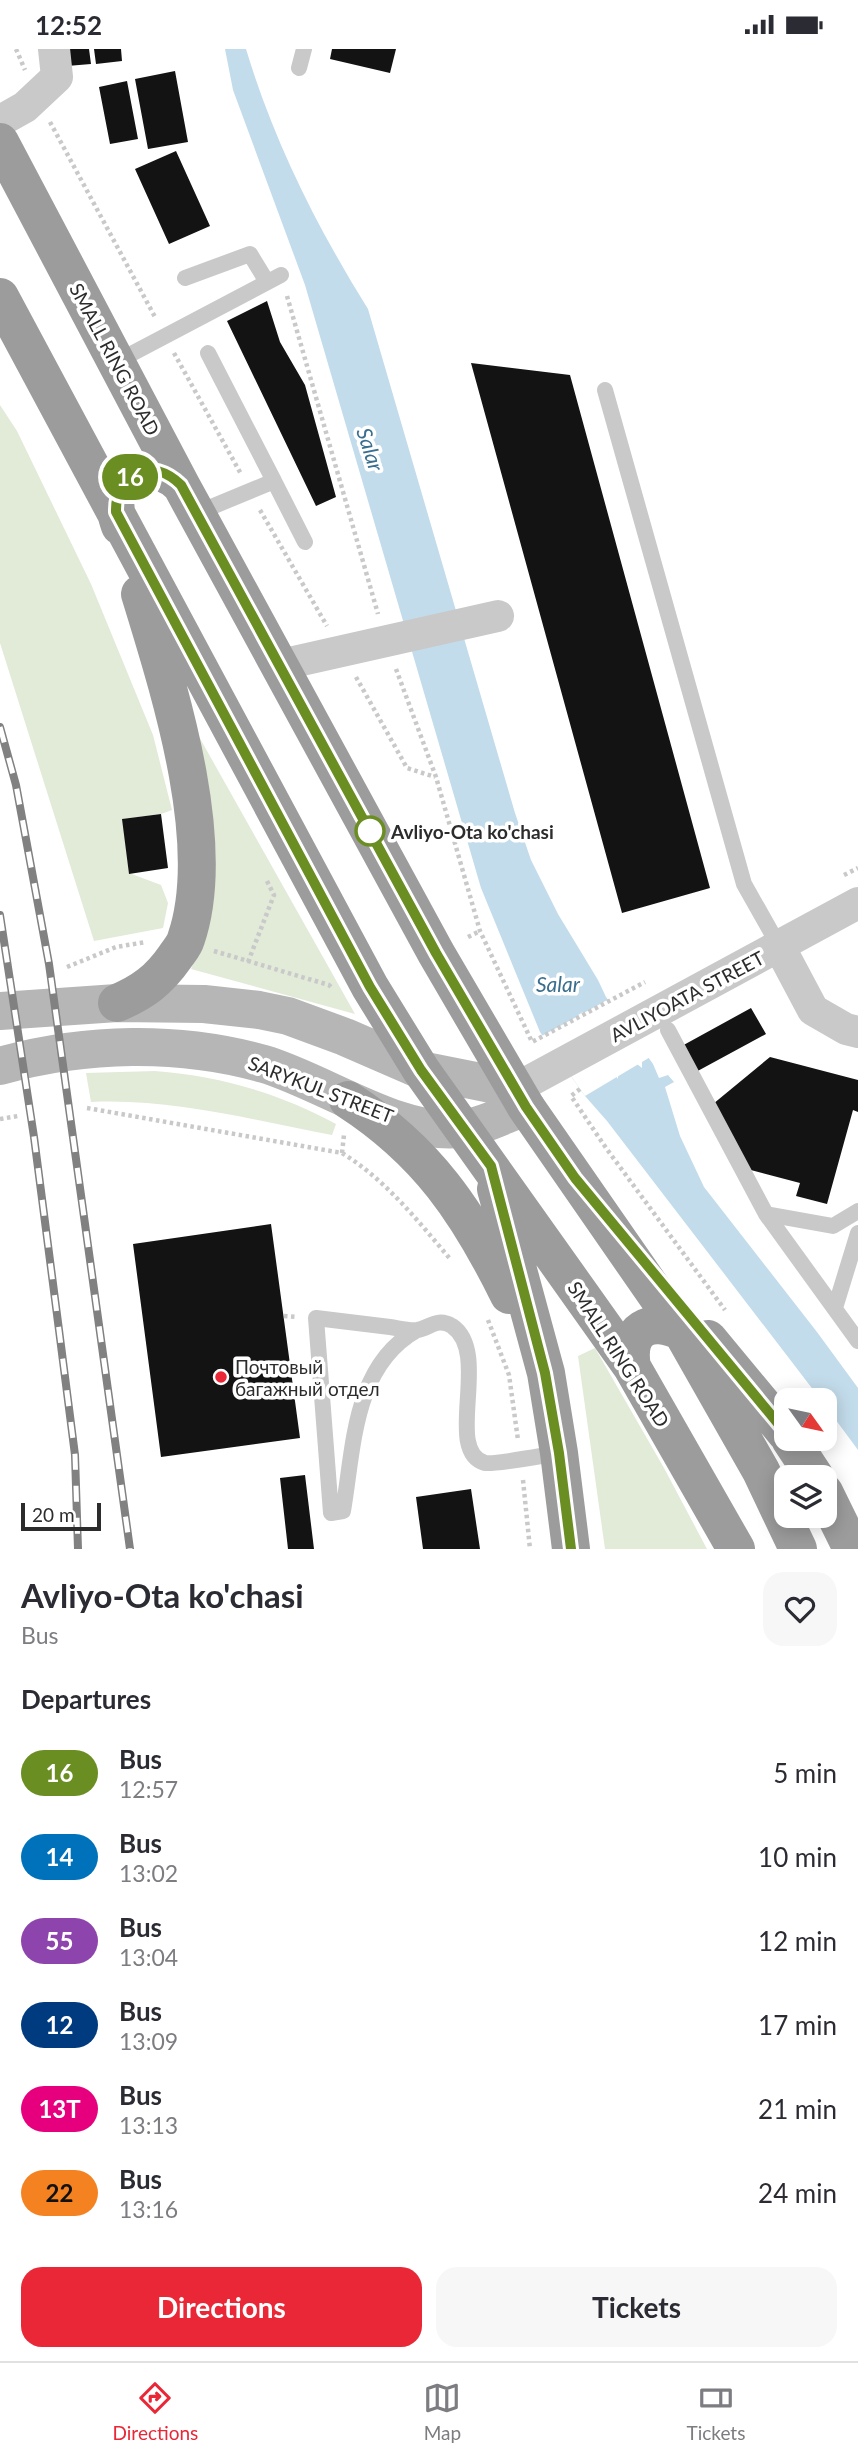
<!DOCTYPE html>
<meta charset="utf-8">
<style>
body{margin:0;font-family:Lato,sans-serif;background:#f7f7f7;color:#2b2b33;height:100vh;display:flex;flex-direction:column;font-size:26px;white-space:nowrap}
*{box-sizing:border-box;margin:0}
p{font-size:23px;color:#7c7c81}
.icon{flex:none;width:38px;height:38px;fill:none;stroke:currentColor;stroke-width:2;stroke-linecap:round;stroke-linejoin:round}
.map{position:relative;height:1500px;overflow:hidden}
.sheet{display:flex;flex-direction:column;background:#fff;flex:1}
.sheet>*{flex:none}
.badge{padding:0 14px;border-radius:23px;font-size:24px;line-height:46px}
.needle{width:46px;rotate:123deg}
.controls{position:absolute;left:774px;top:1339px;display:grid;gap:14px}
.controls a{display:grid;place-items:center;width:63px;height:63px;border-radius:14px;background:#fff;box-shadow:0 4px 18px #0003;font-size:35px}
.scale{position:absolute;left:21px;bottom:18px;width:80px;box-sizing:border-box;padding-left:7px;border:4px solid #2c2c2c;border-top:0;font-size:19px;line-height:24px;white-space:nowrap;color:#2c2c2c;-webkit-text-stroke:5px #fff;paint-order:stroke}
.map>.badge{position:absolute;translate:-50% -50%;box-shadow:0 0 0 4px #fff}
h2{padding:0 21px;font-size:26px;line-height:63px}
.round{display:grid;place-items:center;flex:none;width:74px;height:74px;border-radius:21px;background:#f7f7f7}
.summary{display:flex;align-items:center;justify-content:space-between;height:119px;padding:0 21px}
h1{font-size:33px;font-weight:700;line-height:52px}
.button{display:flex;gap:14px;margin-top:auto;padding:14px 21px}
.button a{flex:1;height:80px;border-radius:21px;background:#e92736;color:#fff;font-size:28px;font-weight:700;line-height:80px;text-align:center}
.button a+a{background:#f7f7f7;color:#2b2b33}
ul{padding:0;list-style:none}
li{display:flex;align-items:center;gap:21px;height:84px;padding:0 21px}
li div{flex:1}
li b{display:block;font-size:26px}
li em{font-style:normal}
li .badge{min-width:77px;font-weight:700;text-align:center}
.status{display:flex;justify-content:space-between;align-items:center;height:49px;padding:0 35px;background:#fff;direction:ltr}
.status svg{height:19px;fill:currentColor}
.dock{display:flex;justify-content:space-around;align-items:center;height:98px;border-top:2px solid #e1e1e2;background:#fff;font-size:19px;color:#7c7c81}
.dock a{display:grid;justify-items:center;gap:4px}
.dock .current{color:#e92736}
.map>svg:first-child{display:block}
.green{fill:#e2ead8}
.water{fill:#c3dceb;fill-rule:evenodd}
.pier{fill:#fff}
.building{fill:#131313}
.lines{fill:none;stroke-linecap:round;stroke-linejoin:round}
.path{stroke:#c9c9c9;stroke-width:4.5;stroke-dasharray:3.5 3.5;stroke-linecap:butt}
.service{stroke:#c9c9c9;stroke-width:16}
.minor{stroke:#c9c9c9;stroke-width:32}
.secondary{stroke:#b6b6b6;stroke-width:38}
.trunk{stroke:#9c9c9c;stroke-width:38}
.rail-casing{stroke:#818181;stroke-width:8}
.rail{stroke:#fff;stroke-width:5;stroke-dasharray:16;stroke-linecap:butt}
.line-casing{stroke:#fff;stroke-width:16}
.line{stroke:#6b8e23;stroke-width:10}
.stop-dot{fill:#fff;stroke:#6b8e23;stroke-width:3.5}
.poi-dot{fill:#e92736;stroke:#fff;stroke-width:2.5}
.labels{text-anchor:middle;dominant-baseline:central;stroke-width:7;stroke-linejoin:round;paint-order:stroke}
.street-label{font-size:19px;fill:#2c2c2c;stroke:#fff}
.stop-label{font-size:19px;font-weight:bold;fill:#2c2c2c;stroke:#fff;text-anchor:start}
.poi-label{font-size:19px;fill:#2c2c2c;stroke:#fff;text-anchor:start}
.water-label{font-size:21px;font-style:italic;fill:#396e8f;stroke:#fff}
</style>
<div class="status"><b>12:52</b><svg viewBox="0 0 49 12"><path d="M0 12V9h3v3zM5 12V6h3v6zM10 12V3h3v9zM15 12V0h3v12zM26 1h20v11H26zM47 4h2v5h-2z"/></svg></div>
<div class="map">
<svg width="858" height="1500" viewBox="0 0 858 1500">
<rect width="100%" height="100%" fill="#fff"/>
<path class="green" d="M0 356 17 382 91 535 153 686 172 761 161 765 123 770 129 824 161 836 168 854 163 879 94 892 0 594Z
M193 677 355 965 191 920 200 898Z
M155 1022C220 1027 279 1044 336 1075L332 1086C253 1071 171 1049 91 1053L86 1024Z
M595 1299 664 1419 707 1500H605L578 1307Z"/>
<path class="water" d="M225 0H246C274 93 317 178 368 260L515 764 531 811 558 865 598 931 606 948 653 1015 659 1029 668 1026 674 1033 665 1038 680 1087 704 1138 817 1283 858 1339V1401L824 1355V1351H821L607 1072 585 1047 540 983 481 839 305 236 233 41ZM607 951 642 1012V1019L637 1015 601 955ZM583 963 618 1024V1030L578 966Z"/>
<path class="pier" d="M611 949 652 1007 585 1047 562 1014 551 1004 540 988Z"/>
<path class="building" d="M65 0H89L91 15 67 17Z
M94 0H121L122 12 96 15Z
M332 0H396L390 24 330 10Z
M175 22 188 93 148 100 135 30Z
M127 32 138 90 110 95 99 38Z
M176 102 210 177 169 195 135 120Z
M267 252 280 293 305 336 336 448 316 457 227 272Z
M471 314 570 326 710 839 622 864Z
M161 765 168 819 129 825 122 770Z
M751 959 766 985 694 1024 680 998Z
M770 1008 858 1031V1063L853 1061 827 1155 796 1147 800 1134 747 1120 713 1055Z
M271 1175 300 1389 161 1408 133 1195Z
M305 1426 314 1500H288L280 1429Z
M471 1440 480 1500H423L416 1448Z"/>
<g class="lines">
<path class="path" d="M16 0 25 21
M50 73 155 268
M287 247 378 565
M174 304 241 425
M260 461 327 577
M396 620 436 728 480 882 532 993 645 933
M356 628 407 719 435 728
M844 826 858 819
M468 888 480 882
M214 902 329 936 332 939
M248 913 274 846 267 832
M67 918 116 898 146 893
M580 1040 571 1047 606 1099 725 1261
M87 1059 342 1104C386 1131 418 1172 451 1211
M0 1070 18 1067
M342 1104 344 1086
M284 1267 297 1268
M488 1271 509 1326 518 1391
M523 1431 530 1500"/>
<path class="service" d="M299 19 304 0
M185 229 250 205 267 233
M116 313 281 226
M605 341 744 835 779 897
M274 432 305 493
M197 464 274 432 208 304
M668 981 766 1165 858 1292
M766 1165 833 1177 858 1162
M835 1259 858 1184
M417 1281C353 1317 354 1398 343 1462L331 1464 316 1269C341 1272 365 1275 390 1278 398 1279 409 1282 417 1281 430 1279 437 1268 452 1277 492 1304 443 1402 485 1414 494 1416 545 1406 559 1404"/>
<path class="minor" d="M0 72 25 58 57 28 54 0
M280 616 498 567
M779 897 813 961 846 980 858 983
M515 1040 858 854"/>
<path class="secondary" d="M0 962 117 954 204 955 259 961 288 967 345 988 421 1021 515 1040
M0 1017C85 993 179 991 264 1015 322 1032 400 1087 460 1080 482 1078 505 1065 526 1058"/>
<path class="trunk" d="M0 93 181 436 436 904 526 1058 682 1283 761 1422 798 1500
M0 248 370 938 421 1021 632 1318 736 1500
M120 477C117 468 114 459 116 450 123 415 159 414 181 436
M117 954C143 943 159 931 175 908 179 902 184 897 186 890 219 794 169 640 140 545
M348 1051C427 1102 468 1163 509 1246
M496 1140 546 1324 559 1404 571 1500
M708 1290 786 1384
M632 1318C625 1280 650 1267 682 1283
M790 1390 815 1428
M824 1443 852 1500"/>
<defs>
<path id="rail" d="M0 678 16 736 49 915 130 1500
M0 866 34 1088 59 1281 75 1406 78 1500"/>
</defs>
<use href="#rail" class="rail-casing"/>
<use href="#rail" class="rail"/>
</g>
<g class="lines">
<defs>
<path id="line" d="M571 1500 559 1404 545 1324 491 1117 421 1021 370 938 116 463C115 422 152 407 181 436L436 904 526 1058 575 1129 786 1384"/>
</defs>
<use href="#line" class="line-casing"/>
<use href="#line" class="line"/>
</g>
<circle class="stop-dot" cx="370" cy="782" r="14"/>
<circle class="poi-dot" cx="221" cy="1328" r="7"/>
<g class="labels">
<g class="street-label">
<text transform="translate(115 310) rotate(62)">SMALL RING ROAD</text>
<text transform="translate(687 947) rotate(-28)">AVLIYOATA STREET</text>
<text transform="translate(321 1040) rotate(21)">SARYKUL STREET</text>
<text transform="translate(619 1305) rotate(57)">SMALL RING ROAD</text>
</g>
<g class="stop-label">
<text x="391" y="782">Avliyo-Ota ko'chasi</text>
</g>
<g class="poi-label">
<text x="235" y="1317">Почтовый<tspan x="235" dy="22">багажный отдел</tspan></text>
</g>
<g class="water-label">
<text transform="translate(371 400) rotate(72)">Salar</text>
<text x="558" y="934">Salar</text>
</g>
</g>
</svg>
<div class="controls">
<a><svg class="needle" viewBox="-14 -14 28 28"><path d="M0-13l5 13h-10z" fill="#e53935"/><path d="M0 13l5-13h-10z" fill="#7c7c81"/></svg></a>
<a><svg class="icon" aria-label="layers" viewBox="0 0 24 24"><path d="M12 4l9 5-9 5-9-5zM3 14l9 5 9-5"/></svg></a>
</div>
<div class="scale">20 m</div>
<b class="badge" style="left:130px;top:428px;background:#6b8e23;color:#fff">16</b>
</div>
<section class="sheet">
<div class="summary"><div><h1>Avliyo-Ota ko'chasi</h1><p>Bus</p></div><a class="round"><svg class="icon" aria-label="heart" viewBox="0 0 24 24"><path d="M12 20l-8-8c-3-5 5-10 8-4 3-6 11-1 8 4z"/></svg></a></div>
<h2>Departures</h2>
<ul>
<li><span class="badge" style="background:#6b8e23;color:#fff">16</span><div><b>Bus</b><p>12:57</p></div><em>5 min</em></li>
<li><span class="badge" style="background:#0072bc;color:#fff">14</span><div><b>Bus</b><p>13:02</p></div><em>10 min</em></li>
<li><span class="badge" style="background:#8e44ad;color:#fff">55</span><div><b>Bus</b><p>13:04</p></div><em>12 min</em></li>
<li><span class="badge" style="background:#003b80;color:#fff">12</span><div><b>Bus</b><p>13:09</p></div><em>17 min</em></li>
<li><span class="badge" style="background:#e6007e;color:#fff">13Т</span><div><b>Bus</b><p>13:13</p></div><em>21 min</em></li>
<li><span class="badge" style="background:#f58220;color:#111">22</span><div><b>Bus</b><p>13:16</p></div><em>24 min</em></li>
</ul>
<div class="button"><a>Directions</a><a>Tickets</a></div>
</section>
<nav class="dock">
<a class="current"><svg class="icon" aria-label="directions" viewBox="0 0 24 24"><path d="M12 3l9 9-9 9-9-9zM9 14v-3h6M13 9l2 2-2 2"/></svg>Directions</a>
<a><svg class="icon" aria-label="map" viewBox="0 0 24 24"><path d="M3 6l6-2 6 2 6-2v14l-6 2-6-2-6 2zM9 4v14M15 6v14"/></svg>Map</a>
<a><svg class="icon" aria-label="tickets" viewBox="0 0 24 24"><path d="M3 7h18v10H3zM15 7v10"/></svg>Tickets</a>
</nav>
